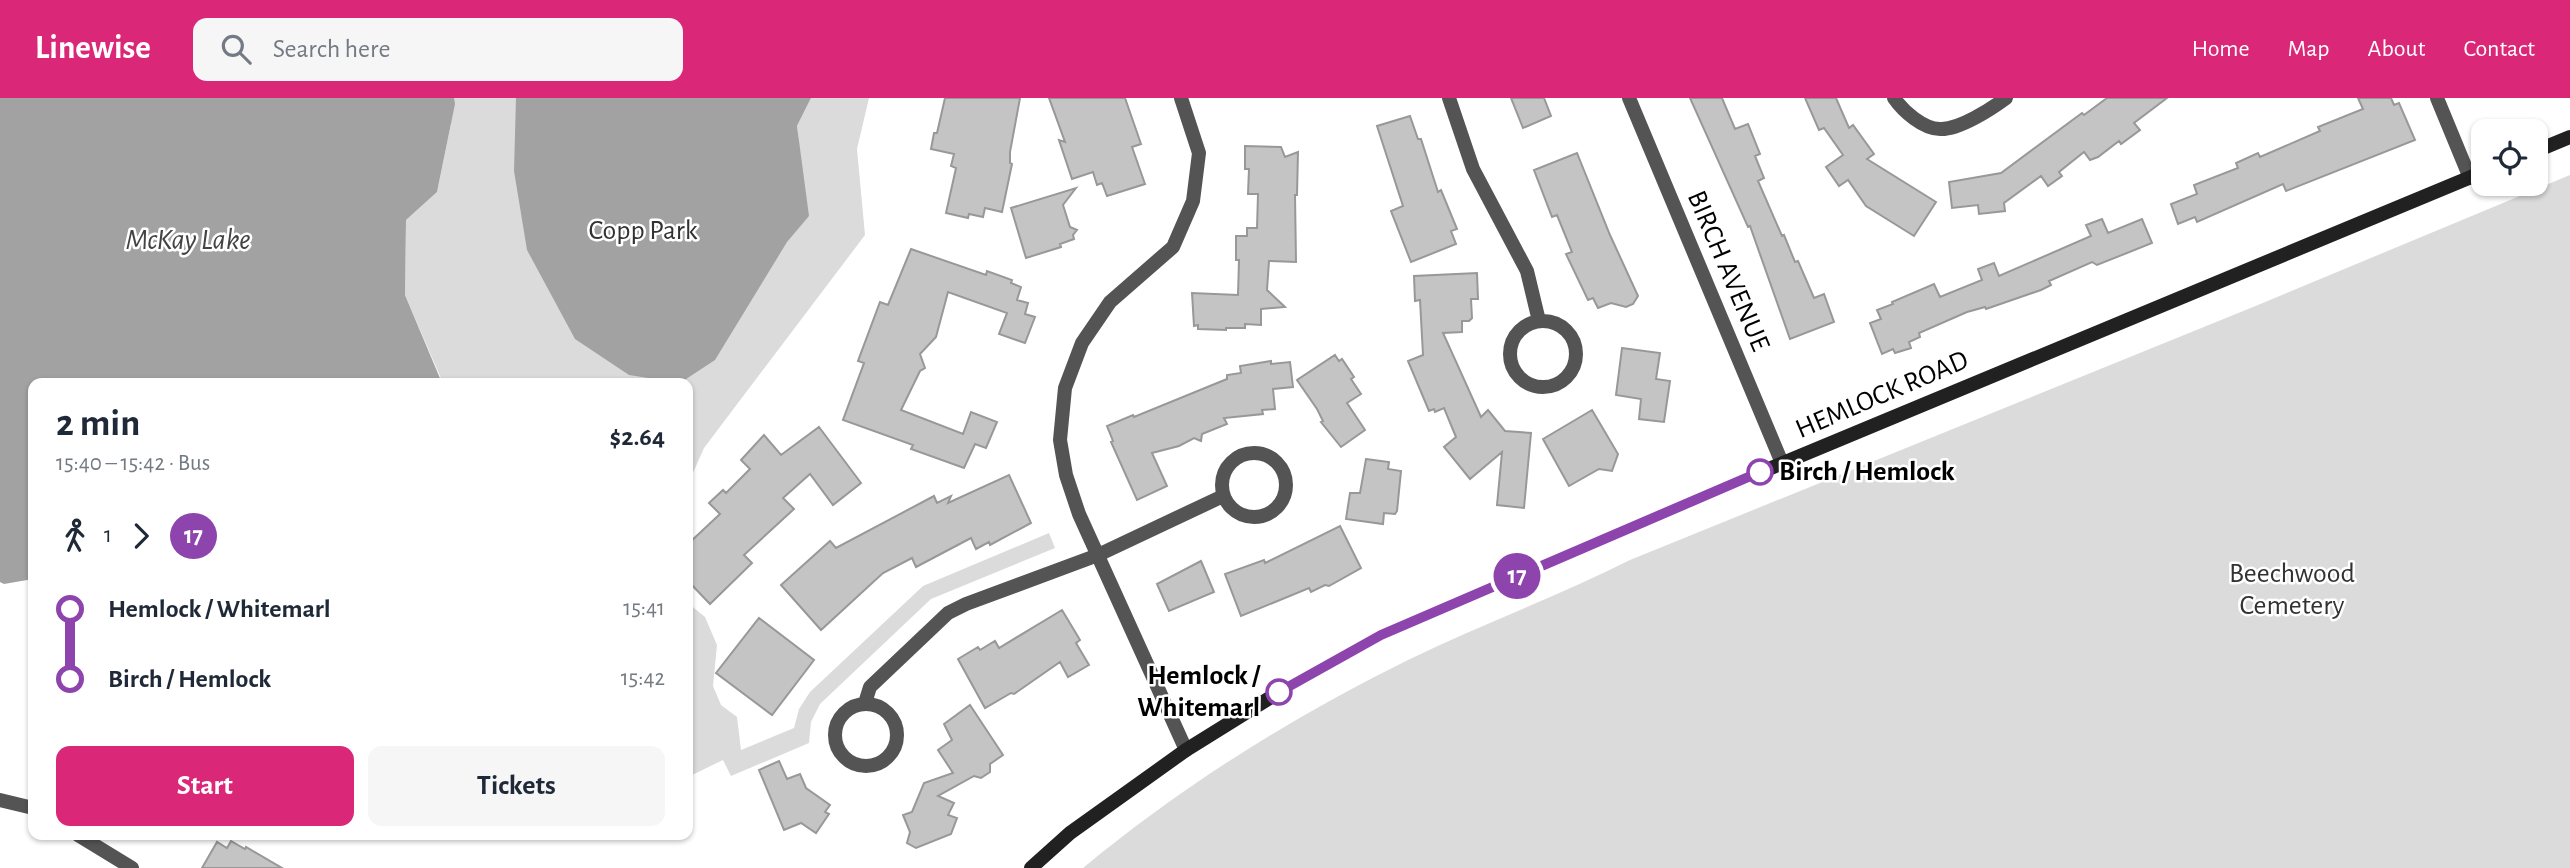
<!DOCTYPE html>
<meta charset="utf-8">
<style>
body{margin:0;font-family:"Alegreya Sans",sans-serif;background:#f6f6f7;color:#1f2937;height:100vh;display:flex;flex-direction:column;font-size:26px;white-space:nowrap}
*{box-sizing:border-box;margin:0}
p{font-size:23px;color:#747a83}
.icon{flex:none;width:38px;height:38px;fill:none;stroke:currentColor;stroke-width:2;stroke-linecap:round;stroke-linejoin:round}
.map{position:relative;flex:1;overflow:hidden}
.side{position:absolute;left:28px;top:280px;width:665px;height:462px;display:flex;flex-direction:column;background:#fff;border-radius:14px;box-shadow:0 2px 5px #0004}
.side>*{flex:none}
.badge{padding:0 14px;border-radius:23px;font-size:24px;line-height:46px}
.tools{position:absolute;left:2471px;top:21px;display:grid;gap:14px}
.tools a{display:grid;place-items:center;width:77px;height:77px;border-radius:14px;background:#fff;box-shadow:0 2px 5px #0004;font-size:35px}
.map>.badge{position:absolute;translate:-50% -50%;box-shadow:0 0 0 4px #fff}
.legs{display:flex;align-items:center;gap:10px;height:77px;padding:0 28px;font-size:23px}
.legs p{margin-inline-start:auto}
.headline{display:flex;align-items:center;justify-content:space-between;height:119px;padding:0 28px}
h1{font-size:38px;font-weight:700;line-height:52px}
.primary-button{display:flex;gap:14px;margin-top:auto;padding:14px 28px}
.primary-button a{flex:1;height:80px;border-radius:14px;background:#db2777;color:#fff;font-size:28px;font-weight:700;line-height:80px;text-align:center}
.primary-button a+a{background:#f6f6f7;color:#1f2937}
ul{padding:0 28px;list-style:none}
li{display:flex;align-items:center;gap:24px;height:70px;font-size:26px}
li i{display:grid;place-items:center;width:10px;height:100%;margin:0 9px;background:currentColor}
li i::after{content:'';width:18px;height:18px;margin:-9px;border:5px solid;border-radius:50%;background:#fff}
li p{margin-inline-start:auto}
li:first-child i{background:linear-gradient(#0000 50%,currentColor 0)}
li:last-child i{background:linear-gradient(currentColor 50%,#0000 0)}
header{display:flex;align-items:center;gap:42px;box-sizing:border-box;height:98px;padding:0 35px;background:#db2777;color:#fff}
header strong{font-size:33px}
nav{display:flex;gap:38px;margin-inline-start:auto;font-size:24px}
.search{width:490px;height:63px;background:#f6f6f7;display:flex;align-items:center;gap:18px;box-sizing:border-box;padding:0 24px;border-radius:14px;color:#747a83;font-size:26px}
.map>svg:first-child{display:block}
.green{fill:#dbdbdb}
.water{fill:#a2a2a2}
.building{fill:#c4c4c4;stroke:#989898;stroke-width:2}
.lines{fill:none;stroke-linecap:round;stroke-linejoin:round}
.minor{stroke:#545454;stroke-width:14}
.tertiary{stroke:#545454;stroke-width:14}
.secondary{stroke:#212121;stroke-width:14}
.line-1-casing{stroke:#fff;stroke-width:16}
.line-1{stroke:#8e44ad;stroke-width:10}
.stop-1-dot{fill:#fff;stroke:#8e44ad;stroke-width:3.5}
.labels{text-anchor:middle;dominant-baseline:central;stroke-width:5;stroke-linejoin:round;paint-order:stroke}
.park-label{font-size:28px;fill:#323232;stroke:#fff}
.street-label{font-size:28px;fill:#000;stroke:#fff}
.stop-label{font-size:28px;font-weight:bold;fill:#000;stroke:#fff;text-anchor:start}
.water-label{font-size:30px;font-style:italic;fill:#434343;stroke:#fff}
</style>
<header>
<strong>Linewise</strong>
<div class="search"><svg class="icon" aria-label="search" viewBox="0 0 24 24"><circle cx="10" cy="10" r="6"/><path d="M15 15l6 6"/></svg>Search here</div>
<nav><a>Home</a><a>Map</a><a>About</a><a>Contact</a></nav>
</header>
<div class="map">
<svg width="2570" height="770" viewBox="0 0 2570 770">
<rect width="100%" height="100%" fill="#fff"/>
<path class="green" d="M440 0H809L795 22 799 43 797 28 811 0H869L857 51 865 137 704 350 688 386V285H443L405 197 406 122 437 94 451 26Z
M2570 77V770H1083C1182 688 1292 619 1408 562 1481 526 1557 499 1630 462L2258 207Z
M1049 435 1055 450 931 501 820 606 811 624 809 645 731 678 723 662 688 679V505L705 519 717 547 713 588 721 607 737 619 741 652 794 630 799 611 810 594 923 488Z"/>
<path class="water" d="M0 0H454L455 6 437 94 406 122 405 197 442 285H33V481L4 486 0 484Z
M516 0H811L797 28 809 118 787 144 715 262 680 285 629 277 575 241 527 152 514 73Z"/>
<path class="building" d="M945 0H1020L1010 54V65L1012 66 1002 114 985 110 983 119 969 116 968 120 946 115 956 70 951 68 954 56 931 51 934 35H937Z
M1049 0H1125L1141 46 1132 49 1145 86 1107 98 1102 85 1097 87 1093 74 1072 81 1059 42 1065 44Z
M1511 0H1544L1551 18 1523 30Z
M1690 0H1722L1735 31 1748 26 1760 56 1755 58 1764 80 1758 83 1782 138 1784 137 1795 164 1798 163 1814 200 1824 196 1834 224 1790 241 1750 128 1748 129Z
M1805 0H1836L1849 30 1853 27 1874 56 1867 61 1936 104 1914 138 1866 108 1848 82 1839 88 1826 69 1843 57 1824 30 1819 32Z
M2107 0H2167L2134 25 2140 32 2121 46 2119 43 2098 59 2090 62 2084 54 2059 74 2062 78 2048 88 2041 78 2004 105 2005 113 1979 116 1978 107 1952 110 1949 84 2001 75 2082 15 2084 17Z
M2358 0H2391L2394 7 2399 5 2415 42 2286 93 2283 86 2197 124 2195 119 2178 126 2171 106 2197 96 2194 87 2238 70 2236 65 2258 55 2260 59 2320 33 2318 29 2363 11Z
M1410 18 1418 41H1421L1438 94 1441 92 1457 131 1451 133 1456 146 1411 164 1391 113 1403 108 1377 28Z
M1245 48 1281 49 1285 59 1298 54 1297 97H1295L1296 164 1269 163 1267 192 1285 209 1261 211V227L1245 226V230H1226V232L1198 231V227L1194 228 1192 195 1238 197 1239 162H1236V138H1247V130H1257L1258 96H1248L1249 71H1245Z
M1577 55 1610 137 1638 198 1633 206 1626 209 1611 205 1598 210 1593 200 1588 202 1566 156 1572 154 1557 117 1552 119 1534 72Z
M1076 90 1063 107 1070 129 1077 132 1073 137 1074 141 1060 146 1061 149 1026 160 1011 110Z
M2102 121 2108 135 2142 121 2152 145 2097 167 2092 164 2049 183 2051 187 2041 192 1986 211 1985 209 1967 214 1919 235 1920 239 1909 244 1911 250 1895 255 1893 251 1882 256 1870 225 1881 221 1877 212 1893 206 1892 204 1934 186 1940 199 1982 182 1978 171 1994 165 1999 178 2091 138 2086 127Z
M911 151 986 177 987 173 1012 182 1011 185 1021 189 1017 202 1028 205 1025 216 1035 219 1025 245 999 236 1007 215 948 194 936 239 920 256 925 270 920 273 901 312 963 336 971 314 997 324 986 350 975 346 964 370 911 351 913 347 843 322 864 265 858 263 880 204 888 207Z
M1477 175 1478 201H1471L1472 220 1469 223H1462V234L1443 235 1481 319 1488 312 1505 333 1531 335 1524 410 1497 407 1502 354 1470 381 1444 349 1456 339 1444 310 1435 314 1434 311 1429 313 1408 263 1423 257 1420 202 1415 203 1414 178Z
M1622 250 1660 255 1656 281 1670 283 1664 324 1639 321 1641 301 1616 297Z
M1335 257 1339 263 1342 261 1354 279 1351 281 1361 296 1347 305 1365 332 1341 349 1321 324 1323 323 1317 311 1297 282Z
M1271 263V266L1290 264 1293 289 1273 291 1275 311 1262 312 1263 316 1224 320 1227 326 1202 336 1201 343 1194 340 1179 348 1152 355 1167 388 1137 402 1111 344 1113 343 1107 328 1133 317 1134 319 1227 281V277L1241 275 1240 268Z
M1592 312 1618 356 1612 373 1599 371 1569 388 1543 341Z
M819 329 861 385 833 407 810 376 783 400 794 411 744 457 752 465 710 506 688 483V446L720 416 709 405 723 392 726 395 750 371 741 362 764 337 781 357Z
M1366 361 1389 364 1388 371 1401 373 1397 413 1395 416 1384 415 1383 426 1346 421 1350 395H1360Z
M1009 377 1031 425 990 447 989 444 976 451 971 440 916 469 912 460 883 475 821 532 781 487 830 443 836 450 934 398 937 405 951 398 948 405Z
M1340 428 1361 470 1329 488 1325 487 1311 494 1309 490 1241 518 1225 476 1264 462 1265 465Z
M1201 463 1214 494 1169 513 1157 486Z
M1062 512 1080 542 1076 545 1089 567 1068 579 1060 564 1014 596 1011 595 985 610 958 561 978 549 980 552 995 543 999 550Z
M759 520 814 562 772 617 716 575Z
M970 607 1003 657 990 666V674L981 680 974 678 938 698 954 705 948 717 957 720 951 736 916 750 907 745 910 734 903 717 912 714 924 685 953 675 938 652 952 642 944 626Z
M779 663 787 681 800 676 806 690 830 707 825 714 829 716 816 735 801 725 784 732 759 672Z
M231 743 245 751 246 749 282 770H202L217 744 227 750Z"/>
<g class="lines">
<path class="minor" d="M1181 0 1199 55 1193 103 1173 149 1110 204 1082 245 1065 290 1060 342 1066 377 1079 416 1186 652
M1449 0 1473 71 1527 173 1539 223
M1894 0C1903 13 1923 31 1940 31 1959 32 1991 11 2006 0
M2437 0 2470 80
M1510 256a33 33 0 1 1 66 0a33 33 0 1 1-66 0Z
M1222 387a32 32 0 1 1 64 0a32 32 0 1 1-64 0Z
M865 605 870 589 948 515 966 506 1098 457 1223 398
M835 637a31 31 0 1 1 62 0a31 31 0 1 1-62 0Z
M0 702 33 710
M78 737 132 770"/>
<path class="tertiary" d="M1629 0 1782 365"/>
<path class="secondary" d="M2536 53 2570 39
M1031 770 1070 735 1186 652 1281 593 1381 537 1747 380 2483 74"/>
</g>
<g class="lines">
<defs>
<path id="line-1" d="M1279 594 1381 537 1760 374"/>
</defs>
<use href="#line-1" class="line-1-casing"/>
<use href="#line-1" class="line-1"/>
</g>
<g class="stop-1-dot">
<circle cx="1760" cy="374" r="12"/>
<circle cx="1279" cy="594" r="12"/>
</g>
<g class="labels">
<g class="park-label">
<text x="643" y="133">Copp Park</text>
<text x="2292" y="476">Beechwood<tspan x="2292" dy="32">Cemetery</tspan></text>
</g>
<g class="street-label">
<text transform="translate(1728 173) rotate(67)">BIRCH AVENUE</text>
<text transform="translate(1882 297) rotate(-23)">HEMLOCK ROAD</text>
</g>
<g class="stop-label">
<text x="1779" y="374">Birch / Hemlock</text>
<text x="1260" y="578" text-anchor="end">Hemlock /<tspan x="1260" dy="32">Whitemarl</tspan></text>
</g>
<g class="water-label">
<text x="188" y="142">McKay Lake</text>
</g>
</g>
</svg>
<div class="tools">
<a><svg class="icon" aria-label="locate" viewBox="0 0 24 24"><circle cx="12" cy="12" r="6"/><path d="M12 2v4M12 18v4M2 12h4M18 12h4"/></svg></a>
</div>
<b class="badge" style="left:1517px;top:478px;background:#8e44ad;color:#fff">17</b>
<section class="side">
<div class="headline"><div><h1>2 min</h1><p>15:40 – 15:42 · Bus</p></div><b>$2.64</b></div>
<div class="legs"><svg class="icon" aria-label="walk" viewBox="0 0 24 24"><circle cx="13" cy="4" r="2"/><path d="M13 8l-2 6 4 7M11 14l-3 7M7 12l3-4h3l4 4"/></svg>1<svg class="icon" aria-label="forward" viewBox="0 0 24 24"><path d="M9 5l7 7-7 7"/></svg><b class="badge" style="background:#8e44ad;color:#fff">17</b></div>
<ul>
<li><i style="color:#8e44ad"></i><b>Hemlock / Whitemarl</b><p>15:41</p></li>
<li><i style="color:#8e44ad"></i><b>Birch / Hemlock</b><p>15:42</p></li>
</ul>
<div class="primary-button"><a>Start</a><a>Tickets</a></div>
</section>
</div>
